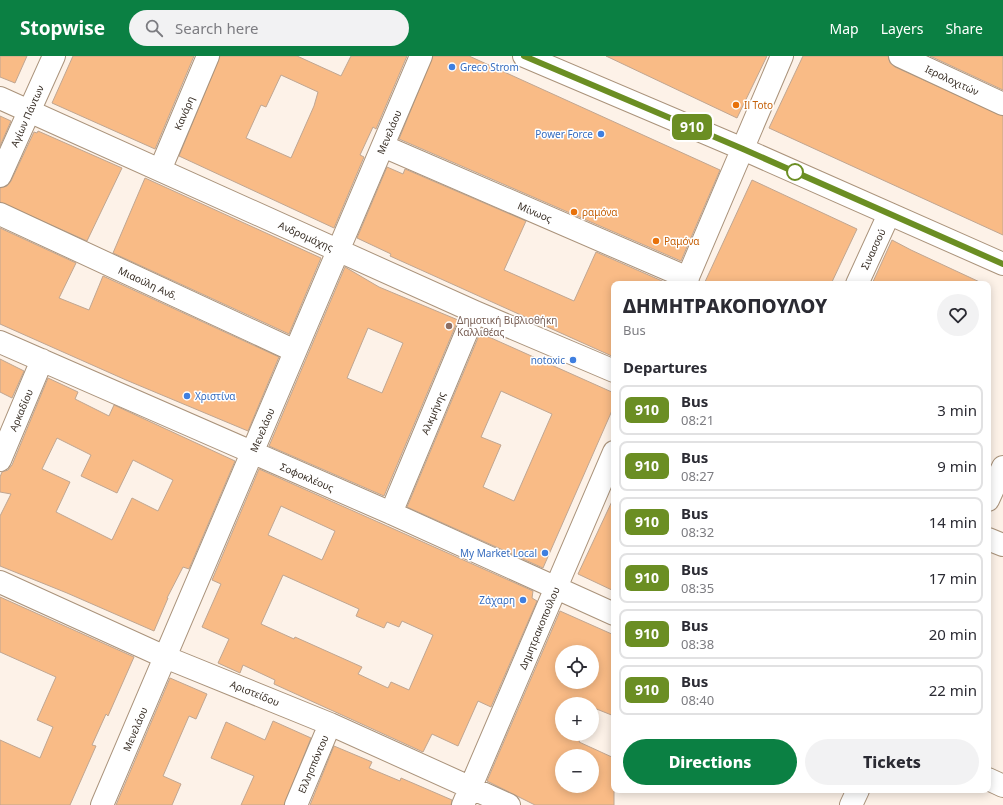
<!DOCTYPE html>
<meta charset="utf-8">
<style>
body{margin:0;font-family:"Noto Sans",sans-serif;background:#f2f2f3;color:#2b2b33;height:100vh;display:flex;flex-direction:column;font-size:15px;white-space:nowrap}
*{box-sizing:border-box;margin:0}
p{font-size:13px;color:#7c7c81}
.icon{flex:none;width:22px;height:22px;fill:none;stroke:currentColor;stroke-width:2;stroke-linecap:round;stroke-linejoin:round}
.map{position:relative;flex:1;overflow:hidden}
.drawer{position:absolute;left:611px;top:225px;width:380px;height:512px;display:flex;flex-direction:column;background:#fff;border-radius:8px;box-shadow:0 2px 10px #0003}
.drawer>*{flex:none}
.badge{padding:0 8px;border-radius:6px;font-size:14px;line-height:26px}
.controls{position:absolute;left:555px;top:589px;display:grid;gap:8px}
.controls a{display:grid;place-items:center;width:44px;height:44px;border-radius:50%;background:#fff;box-shadow:0 2px 10px #0003;font-size:20px}
.map>.badge{position:absolute;translate:-50% -50%;box-shadow:0 0 0 2px #fff}
h2{padding:0 12px;font-size:15px;line-height:36px}
.round{display:grid;place-items:center;flex:none;width:42px;height:42px;border-radius:21px;background:#f2f2f3}
.summary{display:flex;align-items:center;justify-content:space-between;height:68px;padding:0 12px}
h1{font-size:19px;font-weight:800;line-height:30px}
.cta{display:flex;gap:8px;margin-top:auto;padding:8px 12px}
.cta a{flex:1;height:46px;border-radius:24px;background:#0b8043;color:#fff;font-size:16px;font-weight:800;line-height:46px;text-align:center}
.cta a+a{background:#f2f2f3;color:#2b2b33}
ul{padding:0;list-style:none}
li{display:flex;align-items:center;gap:12px;height:50px;margin:0 8px 6px;padding:0 4px;border:2px solid #e1e1e2;border-radius:8px}
li div{flex:1}
li b{display:block;font-size:15px}
li em{font-style:normal}
li .badge{min-width:44px;font-weight:700;text-align:center}
header{display:flex;align-items:center;gap:24px;box-sizing:border-box;height:56px;padding:0 20px;background:#0b8043;color:#fff}
header strong{font-size:19px}
nav{display:flex;gap:22px;margin-inline-start:auto;font-size:14px}
.search{width:280px;height:36px;background:#f2f2f3;display:flex;align-items:center;gap:10px;box-sizing:border-box;padding:0 14px;border-radius:22px;color:#7c7c81;font-size:15px}
.map>svg:first-child{display:block}
.building{fill:#f9bb86;stroke:#c0a691;fill-rule:evenodd}
.lines{fill:none;stroke-linecap:round;stroke-linejoin:round}
.minor-casing{stroke:#aa937b;stroke-width:24}
.minor{stroke:#fff;stroke-width:22}
.line-casing{stroke:#fff;stroke-width:9}
.line{stroke:#6b8e23;stroke-width:6}
.shop-dot{fill:#3f7fe0;stroke:#fff;stroke-width:1.5}
.food-dot{fill:#e8710a;stroke:#fff;stroke-width:1.5}
.stop-dot{fill:#fff;stroke:#6b8e23;stroke-width:2}
.education-dot{fill:#8d6e63;stroke:#fff;stroke-width:1.5}
.labels{text-anchor:middle;dominant-baseline:central;stroke-width:3;stroke-linejoin:round;paint-order:stroke}
.shop-label{font-size:10px;fill:#366cbe;stroke:#fff;text-anchor:end}
.street-label{font-size:10px;fill:#362c23;stroke:#fff}
.food-label{font-size:10px;fill:#c56008;stroke:#fff;text-anchor:start}
.education-label{font-size:10px;fill:#785e54;stroke:#fff;text-anchor:start}
</style>
<header>
<strong>Stopwise</strong>
<div class="search"><svg class="icon" aria-label="search" viewBox="0 0 24 24"><circle cx="10" cy="10" r="6"/><path d="M15 15l6 6"/></svg>Search here</div>
<nav><a>Map</a><a>Layers</a><a>Share</a></nav>
</header>
<div class="map">
<svg width="1003" height="749" viewBox="0 0 1003 749">
<rect width="100%" height="100%" fill="#fdf2e8"/>
<path class="building" d="M0 0H27L15 27 0 21Z
M73 0H194L155 93 52 47Z
M220 0H297L341 20 351 0H407L376 73 373 71 360 99 364 101 334 172 179 100ZM281 19 318 36 314 50 291 102 246 82 261 49 266 51Z
M433 0H469L720 114 681 205 399 83Z
M606 0H767L737 62Z
M803 0H888L890 7 895 11 1003 60V179L769 72Z
M930 0H1003V34Z
M0 60 11 65 0 90Z
M38 75 122 112 87 185 0 146V132L7 130 11 125 34 76 37 77Z
M387 111 403 118 405 113 526 165 504 214 574 245 596 196 669 228H614V301L390 200 391 198 357 182Z
M145 122 321 202 289 278 113 197Z
M752 124 857 173 831 228H704Z
M0 172 76 207 59 242 89 254 103 220 279 301 248 375 126 324 0 268Z
M892 184 911 194 984 228H872Z
M345 211 379 231 458 264 384 440 269 390ZM368 272 403 287 382 337 347 322Z
M480 277 614 337V350L543 512 407 451ZM501 335 552 358 514 445 483 431 501 389 481 381Z
M0 303 24 315 12 342 0 336Z
M48 322 78 336 75 343 109 360 114 349 235 405 189 513 183 511 167 542H168L154 575 67 537 0 510V460L11 438 0 436V421L2 416 8 414 12 409ZM57 382 91 399 81 420 117 437 133 404 173 424 158 455 132 442 112 484 56 456 70 426 42 413Z
M259 413 533 535 532 542 537 545 491 651 478 645 458 690 432 678 423 696 274 628 275 624 243 609 240 617 218 607 229 583 202 571 221 528 212 524ZM281 450 335 475 322 504 268 479ZM283 519 359 553 356 560 384 572 387 566 399 571 402 565 433 579 409 634 391 626 388 632 358 618 362 611 295 581 294 583 261 568Z
M614 441V535L578 518Z
M0 541 134 601 108 660 106 658 92 689 96 690 70 749H0V684L40 702 53 671 37 664 56 621 0 596Z
M560 555 614 579V660L594 652 592 657V648H562V678H583L579 686 614 702V749H535L487 725ZM562 596H592V626H562ZM562 700H592V730H562Z
M170 622 207 638 196 663 189 660 163 720 181 728 172 749H116Z
M273 665 311 682 284 749H241L254 720 211 702 226 666 265 684Z
M334 690 372 706 369 712 400 725 401 722 452 744 451 749H310Z"/>
<g class="lines">
<defs>
<path id="minor" d="M524 0 743 93 1003 208
M900 0 1003 48
M0 42 475 256 614 315
M383 90 688 222
M160 114 208 0
M0 120 54 0
M0 158 295 295
M685 228 782 0
M857 228 889 158
M0 286 391 457 614 558
M0 404 42 304
M988 444 1003 411
M391 457 475 256
M988 483 1003 489
M0 526 165 601 330 668 509 749
M988 723 1003 730
M102 749 421 0
M296 749 330 668
M463 749 614 396
M851 749 858 734"/>
</defs>
<use href="#minor" class="minor-casing"/>
<use href="#minor" class="minor"/>
</g>
<g class="lines">
<defs>
<path id="line" d="M524 0 743 93 1003 208"/>
</defs>
<use href="#line" class="line-casing"/>
<use href="#line" class="line"/>
</g>
<g class="shop-dot">
<circle cx="452" cy="11" r="4"/>
<circle cx="601" cy="78" r="4"/>
<circle cx="573" cy="304" r="4"/>
<circle cx="187" cy="340" r="4"/>
<circle cx="545" cy="497" r="4"/>
<circle cx="523" cy="544" r="4"/>
</g>
<g class="food-dot">
<circle cx="736" cy="49" r="4"/>
<circle cx="574" cy="156" r="4"/>
<circle cx="656" cy="185" r="4"/>
</g>
<circle class="stop-dot" cx="795" cy="116" r="8"/>
<circle class="education-dot" cx="449" cy="270" r="4"/>
<g class="labels">
<g class="shop-label">
<text x="460" y="11" text-anchor="start">Greco Strom</text>
<text x="593" y="78">Power Force</text>
<text x="565" y="304">notoxic</text>
<text x="195" y="340" text-anchor="start">Χριστίνα</text>
<text x="537" y="497">My Market Local</text>
<text x="515" y="544">Ζάχαρη</text>
</g>
<g class="street-label">
<text transform="translate(952 24) rotate(25)">Ιερολοχιτών</text>
<text transform="translate(184 57) rotate(-67)">Κανάρη</text>
<text transform="translate(27 60) rotate(-66)">Αγίων Πάντων</text>
<text transform="translate(389 76) rotate(-67)">Μενελάου</text>
<text transform="translate(535 156) rotate(23)">Μίνωος</text>
<text transform="translate(306 180) rotate(24)">Ανδρομάχης</text>
<text transform="translate(873 193) rotate(-65)">Σινασσού</text>
<text transform="translate(148 227) rotate(25)">Μιαούλη Ανδ.</text>
<text transform="translate(21 354) rotate(-67)">Αρκαδίου</text>
<text transform="translate(433 357) rotate(-67)">Αλκμήνης</text>
<text transform="translate(262 374) rotate(-67)">Μενελάου</text>
<text transform="translate(307 421) rotate(23)">Σοφοκλέους</text>
<text transform="translate(539 572) rotate(-67)">Δημητρακοπούλου</text>
<text transform="translate(255 637) rotate(22)">Αριστείδου</text>
<text transform="translate(135 673) rotate(-67)">Μενελάου</text>
<text transform="translate(313 708) rotate(-67)">Ελλησπόντου</text>
</g>
<g class="food-label">
<text x="744" y="49">Il Toto</text>
<text x="582" y="156">ραμόνα</text>
<text x="664" y="185">Ραμόνα</text>
</g>
<g class="education-label">
<text x="457" y="264">Δημοτική Βιβλιοθήκη<tspan x="457" dy="12">Καλλιθέας</tspan></text>
</g>
</g>
</svg>
<div class="controls">
<a><svg class="icon" aria-label="locate" viewBox="0 0 24 24"><circle cx="12" cy="12" r="6"/><path d="M12 2v4M12 18v4M2 12h4M18 12h4"/></svg></a>
<a>+</a>
<a>−</a>
</div>
<b class="badge" style="left:692px;top:71px;background:#6b8e23;color:#fff">910</b>
<section class="drawer">
<div class="summary"><div><h1>ΔΗΜΗΤΡΑΚΟΠΟΥΛΟΥ</h1><p>Bus</p></div><a class="round"><svg class="icon" aria-label="heart" viewBox="0 0 24 24"><path d="M12 20l-8-8c-3-5 5-10 8-4 3-6 11-1 8 4z"/></svg></a></div>
<h2>Departures</h2>
<ul>
<li><span class="badge" style="background:#6b8e23;color:#fff">910</span><div><b>Bus</b><p>08:21</p></div><em>3 min</em></li>
<li><span class="badge" style="background:#6b8e23;color:#fff">910</span><div><b>Bus</b><p>08:27</p></div><em>9 min</em></li>
<li><span class="badge" style="background:#6b8e23;color:#fff">910</span><div><b>Bus</b><p>08:32</p></div><em>14 min</em></li>
<li><span class="badge" style="background:#6b8e23;color:#fff">910</span><div><b>Bus</b><p>08:35</p></div><em>17 min</em></li>
<li><span class="badge" style="background:#6b8e23;color:#fff">910</span><div><b>Bus</b><p>08:38</p></div><em>20 min</em></li>
<li><span class="badge" style="background:#6b8e23;color:#fff">910</span><div><b>Bus</b><p>08:40</p></div><em>22 min</em></li>
</ul>
<div class="cta"><a>Directions</a><a>Tickets</a></div>
</section>
</div>
